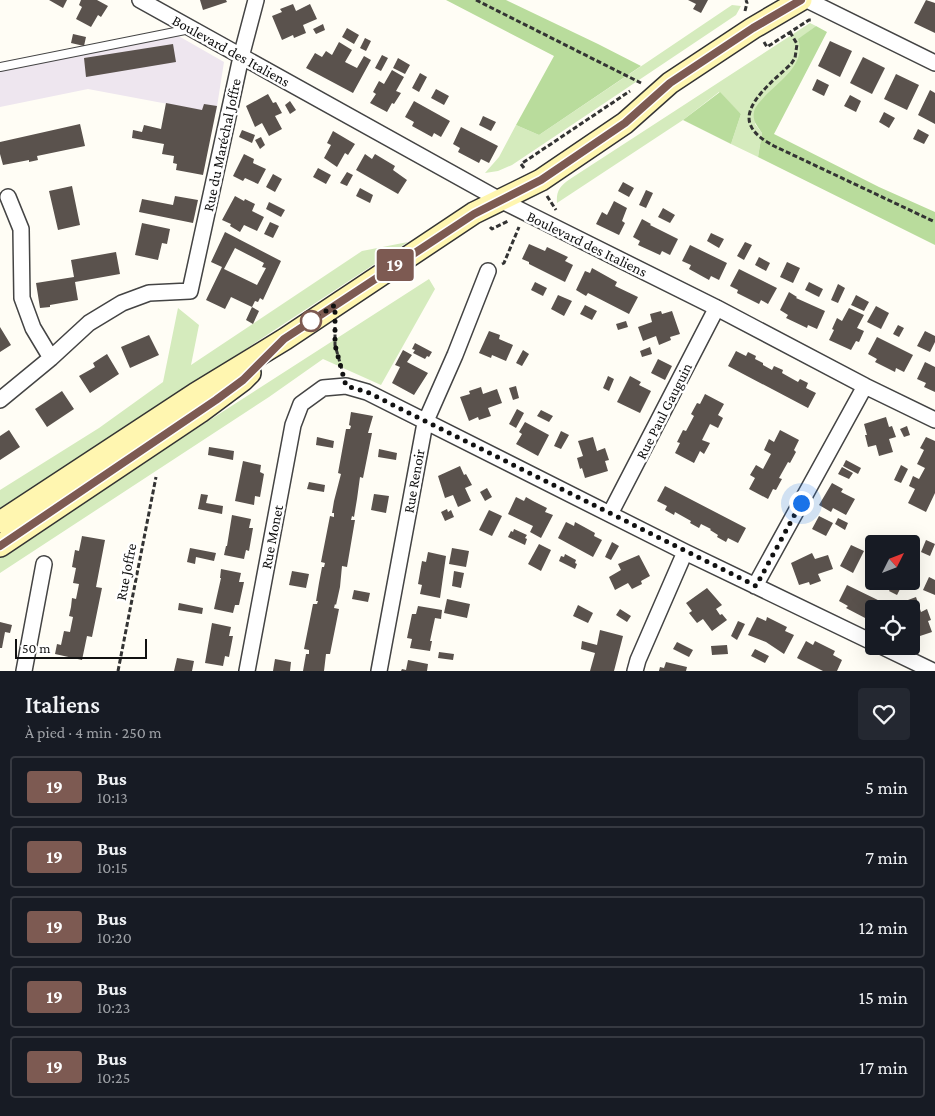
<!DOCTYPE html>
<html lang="fr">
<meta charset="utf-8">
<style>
body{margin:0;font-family:"Crimson Pro",serif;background:#242831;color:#f1f3f6;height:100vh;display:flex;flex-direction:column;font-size:19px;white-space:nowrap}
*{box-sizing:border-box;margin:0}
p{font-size:16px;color:#9ea1a6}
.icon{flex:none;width:28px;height:28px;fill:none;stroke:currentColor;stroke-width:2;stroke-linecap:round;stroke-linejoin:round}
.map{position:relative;height:671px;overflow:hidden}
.sheet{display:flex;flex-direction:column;background:#171b24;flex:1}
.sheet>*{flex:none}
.badge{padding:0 10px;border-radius:4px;font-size:18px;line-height:32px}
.needle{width:32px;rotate:48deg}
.controls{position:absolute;left:865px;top:535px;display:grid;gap:10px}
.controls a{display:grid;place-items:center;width:55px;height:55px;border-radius:5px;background:#171b24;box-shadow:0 5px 20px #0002;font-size:25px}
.scale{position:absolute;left:15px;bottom:12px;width:132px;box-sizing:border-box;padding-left:5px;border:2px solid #111;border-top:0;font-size:14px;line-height:18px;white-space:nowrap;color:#111;-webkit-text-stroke:4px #fff;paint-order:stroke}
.you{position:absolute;width:25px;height:25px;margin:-12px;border:4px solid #fff;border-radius:50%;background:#1a73e8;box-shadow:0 0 0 8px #1a73e833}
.map>.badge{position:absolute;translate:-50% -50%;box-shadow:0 0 0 2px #fff}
.round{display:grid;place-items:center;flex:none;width:52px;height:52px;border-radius:5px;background:#242831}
.overview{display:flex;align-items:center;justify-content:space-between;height:85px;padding:0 25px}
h1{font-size:24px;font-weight:600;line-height:38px}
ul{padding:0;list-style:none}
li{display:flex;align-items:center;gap:15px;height:62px;margin:0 10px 8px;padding:0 15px;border:2px solid #363941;border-radius:5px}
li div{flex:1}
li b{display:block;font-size:19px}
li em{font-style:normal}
li .badge{min-width:55px;font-weight:700;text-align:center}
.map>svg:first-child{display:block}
.industrial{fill:#eee6ef}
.green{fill:#d5ebbd}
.forest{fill:#b9dc9c}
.building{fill:#5a524d;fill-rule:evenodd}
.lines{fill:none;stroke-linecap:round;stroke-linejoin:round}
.service-casing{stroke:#444;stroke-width:10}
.minor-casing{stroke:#444;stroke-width:18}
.secondary-casing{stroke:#333;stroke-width:24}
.path{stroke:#333;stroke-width:3;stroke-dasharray:5 2.5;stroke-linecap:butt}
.service{stroke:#fff;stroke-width:8}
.minor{stroke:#fff;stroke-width:15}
.secondary{stroke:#fff6b0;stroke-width:21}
.line-casing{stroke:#fff;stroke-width:11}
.line{stroke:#7d5a52;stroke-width:8}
.walk{stroke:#111;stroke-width:5;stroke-dasharray:0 9}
.stop-dot{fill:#fff;stroke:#7d5a52;stroke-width:2.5}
.labels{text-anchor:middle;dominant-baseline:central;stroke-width:5;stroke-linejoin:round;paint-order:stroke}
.street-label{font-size:15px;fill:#111;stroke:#fff}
</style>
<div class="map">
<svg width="935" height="671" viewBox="0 0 935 671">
<rect width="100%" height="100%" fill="#fffdf5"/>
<path class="industrial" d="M168 30 224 62 216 113 88 89 0 107V62Z"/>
<path class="green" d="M732 5 741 6 736 15 512 165 498 171 485 173 499 157 516 125 539 135Z
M810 23 816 26 799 39 802 48 800 58 755 124 762 133 758 157 731 144 741 114 719 92 683 120 557 203C556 191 560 186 570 179Z
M408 242 0 511V490L99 428 163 382 178 308 199 325 191 365 362 251Z
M429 279 435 289 381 385 323 359 269 397 0 573V555Z"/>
<path class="forest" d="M446 0H506L598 44 641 66 539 135 516 125 554 56Z
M816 26 827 32 774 134 879 187 935 212V245L758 157 762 133C758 127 752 121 754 112 755 106 761 101 765 96 780 81 807 63 798 39Z
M720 92 741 114 731 144 683 120Z"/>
<path class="building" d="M49 0H67L63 8Z
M81 0H97L108 6 101 17 98 15 91 27 76 19 82 7 79 5Z
M200 0H226L227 2 203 10Z
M688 0H708L701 13 693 9 696 4Z
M926 0 935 3V33L914 23Z
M293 4 296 11 310 4 317 19 303 25 306 33 294 38 293 35 282 40 272 16 282 12 280 9Z
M323 24 325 30 316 34 313 29Z
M347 28 359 35 354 44 342 37Z
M73 34 86 37 84 46 71 43Z
M365 38 371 41 366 51 360 48Z
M830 41 852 51 840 77 818 66Z
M339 42 352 50 345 62 357 68 364 56 371 60 353 93 306 68 315 53 322 57 326 51 332 55Z
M173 44 176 62 86 77 84 58Z
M382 55 388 58 381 71 375 68Z
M863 57 885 68 872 94 850 83Z
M398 58 410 65 405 74 393 68Z
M392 70 404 77 396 91 401 93 394 104 392 103 387 112 370 103 376 94 373 92 379 81 384 84Z
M420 73 427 77 419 92 412 88Z
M896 74 919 85 907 110 884 99Z
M817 79 829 85 824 96 812 90Z
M436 89 449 96 444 105 431 98Z
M930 90 935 93V124L918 115Z
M268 94 273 103 276 102 282 113 275 116 282 129 269 136 262 123 255 127 246 106Z
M850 95 861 101 856 112 844 106Z
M290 101 296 110 290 114 285 105Z
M414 101 450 121 441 137 434 133 432 137 412 126 414 122 405 117Z
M166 103 202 110 204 104 217 106 203 175 176 170 177 164 173 163 174 156 162 154 164 144 132 138 133 130 142 132 144 125 161 129Z
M884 112 895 118 889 128 879 122Z
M483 116 496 122 491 131 479 125Z
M80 124 85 146 37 156 38 160 29 162V160L3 165 0 154V142Z
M461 127 498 146 489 163 481 159 479 163 458 152 460 148 453 144Z
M918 129 929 135 924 144 913 139Z
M242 130 255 135 252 143 239 137Z
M333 131 355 144 348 155 345 153 337 167 324 158 331 145 327 143Z
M261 137 265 145 260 149 255 140Z
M244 154 254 159 253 163 266 169 258 184 245 178 243 181 233 176Z
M365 154 372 159 375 154 395 166 393 170 407 180 398 194 356 170Z
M318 168 331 175 326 184 313 177Z
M347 172 353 175 347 186 340 183Z
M273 174 282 179 275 192 266 187Z
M623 182 634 188 629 197 618 191Z
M72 186 80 225 58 230 49 191Z
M360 188 373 195 370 203 356 196Z
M646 190 653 193 646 208 639 205Z
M175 196 198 200 193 223 139 212 142 199 173 205Z
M235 196 244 201 245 199 255 204 252 211 264 217 257 231 244 225 240 232 230 226 231 224 222 220Z
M614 201 627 208 622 221 625 223 619 235 596 224 602 212 607 215Z
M269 202 285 210 281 217 266 209Z
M663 208 675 215 670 223 658 217Z
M642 219 651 224 650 225 678 239 670 255 662 251 660 255 638 245 640 241 633 237Z
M270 222 279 226 273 238 264 234Z
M142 223 170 229 167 244 162 243 158 260 135 255Z
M225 232 281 261 263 300 260 298 258 302 255 301 252 307 231 297 225 309 206 300 222 267 211 262ZM235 248 264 263 262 267 266 268 257 285 224 269Z
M711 233 724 239 719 248 707 241Z
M745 242 752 245 744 260 737 256Z
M529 244 545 251 547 247 568 257 565 261 573 265 565 282 529 264V262L522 259Z
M690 245 727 263 719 280 711 276 709 280 689 269 691 265 682 261Z
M116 252 120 274 75 282 78 300 50 305V307L40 308 36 283 74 277 71 260Z
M759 257 770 263 766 271 755 265Z
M787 262 800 268 793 283 780 277Z
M592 268 617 282 615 286 638 297 629 314 588 293 586 296 576 290 585 271 590 273Z
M739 269 777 288 768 304 761 300 759 304 737 293 738 290 730 286Z
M535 282 547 288 543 296 531 290Z
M809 282 823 289 819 297 805 290Z
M838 284 845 288 838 303 831 300Z
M789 292 797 297 796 298 825 311 817 329 808 325 807 328 786 318 788 315 780 310Z
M558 295 572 301 564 316 551 309Z
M856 295 869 302 864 311 851 305Z
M585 305 597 311 592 320 580 314Z
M876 306 889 313 881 329 867 322Z
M252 307 259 311 253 324 246 320Z
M849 308 864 315 857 328 864 331 859 342 856 341 851 350 829 340 834 330 832 329 837 318 842 321Z
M661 311 662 314 672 311 680 334 670 337 671 340 659 345 656 336 643 341 638 327 652 322 650 314Z
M626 321 628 327 618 330 616 324Z
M898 325 904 328 899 337 893 334Z
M0 327 11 345 0 352Z
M489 331 500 335 499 339 513 345 506 361 492 355 491 358 479 353Z
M925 331 935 336V342L930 352 917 346Z
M149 335 159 355 130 368 121 347Z
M877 337 913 355 904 372 896 368 895 372 875 362 877 359 868 354Z
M415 343 432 352 429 357 427 356 425 359 413 353 415 350 412 349Z
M650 347 652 354 642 357 640 351Z
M403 350 412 355 407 362 428 373 414 395 392 383 400 367 395 365Z
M523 350 529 354 522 366 516 363Z
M736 351 746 356 748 352 756 356 755 359 763 363V365L772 370 774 366 783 370 782 373 798 382 800 379 808 383 806 388 816 393 808 408 728 366Z
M107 354 119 374 90 393 79 376 95 367 93 363Z
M658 359 672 366 665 380 651 373Z
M925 362 935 367V392L924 387 926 383 917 379Z
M608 376 614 379 609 391 603 388Z
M630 376 641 382 639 385 651 391 640 413 617 402Z
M516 386 519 398 513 400 509 388Z
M481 387 483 394 497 389 502 403 488 408 491 416 479 420 478 417 469 421 460 397 470 394 469 391Z
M62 391 74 409 47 427 35 409Z
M705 394 724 404 718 415 723 418 718 428 710 424 702 440 710 443 704 454 700 451 694 463 675 453 680 443 677 442 683 430 686 431 694 416 691 414 697 403 700 404Z
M517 409 524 413 516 428 509 424Z
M541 410 553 416 549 422 537 416Z
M351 412 373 416 368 433H372L363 478 360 477 357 499 354 517 352 516 351 520H355L347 567 342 566 340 587 336 605 335 604 334 608 339 609 330 654H326L324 671H303L306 654H309V650L304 649 313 604H317L318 601H316L319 583 322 567H324L325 563 321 562 330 516 334 517V513H332L334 501 341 474 338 473 346 429H350L351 426 349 425Z
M886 417 889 427 892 426 896 437 889 439 893 452 879 456 876 445 868 447 865 435H867L864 424Z
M525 422 549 435 538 456 516 444 522 434 519 432Z
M907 426 910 435 904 437 900 429Z
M9 430 20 447 0 460V436Z
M780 430 799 440 794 450 796 452 790 463 788 462 779 478 782 479 776 490 773 489 768 499 749 489 755 478 750 475 756 465 763 469 771 454 764 450 769 439 774 442Z
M561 431 569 435 561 449 554 446Z
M317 437 334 441 333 448 316 445Z
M593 437 597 451 605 448 609 460 605 461 608 471 585 478 582 468 580 469 577 458 583 456 578 441Z
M926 437 935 441V493L926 512 908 503 915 489 909 486 913 476 919 479 925 468 917 464 924 450 920 448Z
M209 447 234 451 233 460 208 455Z
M379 449 397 453 396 460 378 457Z
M846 460 861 468 858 474 843 466Z
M243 461 261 465 260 472 264 474 260 497 255 496 254 505 235 501Z
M901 465 908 469 901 483 894 480Z
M460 466 464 475 466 474 472 485 465 488 471 501 458 507 453 495 445 498 438 476Z
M842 467 853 473 849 479 838 474Z
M309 482 325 485 324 492 307 489Z
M832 483 843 489 841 492 855 499 846 515 833 508 831 512 819 505Z
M665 486 746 528 738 543 728 538 726 542 717 537 718 535 710 530 711 529 701 524 699 528 690 523 691 521 675 512 674 515 665 510 667 506 657 501Z
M487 488 492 497 485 501 480 492Z
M201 494 208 495 206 503 223 506 222 514 198 509Z
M374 494 389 496 386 513 371 510Z
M516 497 524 501 526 497 533 501 547 508 545 512 553 515 541 538 530 532 533 526 508 514Z
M447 509 448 512 451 510 454 517 445 521 441 512Z
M489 510 502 516 492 536 479 530Z
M232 515 251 519 249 528H253L249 551 246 550 244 559 224 555 226 546H227Z
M819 516 833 523 826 536 812 529Z
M838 518 848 523 845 530 835 524Z
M566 522 574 526 575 522 586 528 595 533 594 536 602 540 593 557 558 538Z
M514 529 527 535 525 538 527 539 525 545 508 537 511 531 513 532Z
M82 536 105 540 96 587 102 588 92 637 87 636 82 660 55 654 57 644 61 645 64 631 70 632 73 617 69 616 71 607 72 598 76 599 79 584 73 583 76 568 72 567 75 550 79 551Z
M926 540 935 544 930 556 921 552Z
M612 542 619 546 611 560 605 557Z
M539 544 551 550 541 571 528 564Z
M851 545 864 551 853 573 840 566Z
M190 548 216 553 214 561 196 557 195 564 187 562Z
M452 548 469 551 466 567 449 564Z
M428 552 446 556 440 598 420 594 422 585 418 584 422 561 426 562Z
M812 553 815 559 828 555 833 569 818 574 821 581 810 585 809 582 799 585 791 563Z
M565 554 576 560 575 563 577 564 575 569 559 561 561 556 564 557Z
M639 555 650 576 641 581 642 584 632 589 628 583 615 590 609 577 621 570 618 564Z
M221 569 241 573 239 582H244L239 605H235L233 613 214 609 221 578H220Z
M292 571 309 574 306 588 289 585Z
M454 571 464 573 461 588 452 586Z
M911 576 916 579 914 584 912 583 910 587 903 583 897 595 889 591 895 581H911Z
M929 577 935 580V595L923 590Z
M847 585 884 603 882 609H874V619L868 616 867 619 846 608 848 606 839 601Z
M707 588 722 605 716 609 720 615 722 614 727 620 712 631 703 619 697 623 689 613 692 611 686 603Z
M354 590 370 593 368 602 352 599Z
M916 597 921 612 927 609 931 620 928 621 932 632 911 639V609H903L900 603Z
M447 599 470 604 467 618 444 613Z
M179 603 203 608 202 614 178 610Z
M578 605 593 613 588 623 573 616Z
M418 606 442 610 441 619 435 618 430 641H432L430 651 410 648 412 639 407 638 412 614H416Z
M620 609 631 616 627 622 616 615Z
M757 617 766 621 767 617 787 627 785 631 794 635 784 654 766 642 748 635Z
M738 621 745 624 737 640 731 636Z
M0 622 12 625 10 633 5 632 2 648H0Z
M212 623 231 627 229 636H233L229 657 225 656 223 666 205 663Z
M600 630 623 636 614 671H590L595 653 581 649 582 641 597 645Z
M806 641 813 645 815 641 835 651 833 655 842 660 837 671H823L797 658Z
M677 642 693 650 689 657 673 649Z
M727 645 728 654 712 655 711 646Z
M755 649 769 656 765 663 751 656Z
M439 652 454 654 453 660 438 658Z
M177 658 194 661 192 671H174Z
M275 659 291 662 290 671H273Z
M408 660 428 664 427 671H401L402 669 406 670Z
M666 662 687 667 686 671H659L660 667 664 668Z"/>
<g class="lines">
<defs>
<path id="service" d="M0 67 190 29"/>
<path id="minor" d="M140 0 500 200 715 307 865 386 935 420
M807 0 935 63
M8 197 21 229 22 298 33 328 51 358
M0 400 51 358 89 323 122 303 149 293 190 291 241 57 256 0
M610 514 714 313 715 307
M755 586 865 386
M881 646 933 671
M24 671 44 564
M247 671 293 425 301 404 323 388 346 386 367 392 685 552 874 643
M379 671 425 423 455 355 488 271
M635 671 638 660 685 552"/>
<path id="secondary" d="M0 522 195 394 285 339 474 213 541 180 625 123 670 83 753 28 801 0
M0 546 200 412 243 380 250 373"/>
</defs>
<use href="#service" class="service-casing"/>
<use href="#minor" class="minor-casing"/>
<use href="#secondary" class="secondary-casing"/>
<path class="path" d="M476 0 641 83
M745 11 747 3 746 0
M790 32 797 44 795 58 791 64C778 77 740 105 751 126 755 135 765 141 774 146L935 222
M764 42 767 47 809 20H812
M524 168 521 164 630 91
M547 196 556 210
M490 227 492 229 508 221
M502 264 504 263 519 227
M335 327V345L342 370
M118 671 156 477"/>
<use href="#service" class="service"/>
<use href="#minor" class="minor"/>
<use href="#secondary" class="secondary"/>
</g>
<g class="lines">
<defs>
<path id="line" d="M0 546 216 400 243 380 284 339 313 320 474 214 541 180 625 123 670 83 753 28 801 0"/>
</defs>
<use href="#line" class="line-casing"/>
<use href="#line" class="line"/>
<path class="walk" d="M311 321 335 305V345L346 386 367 392 756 586 801 503"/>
</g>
<circle class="stop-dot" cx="311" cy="321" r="10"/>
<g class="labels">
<g class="street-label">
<text transform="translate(231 51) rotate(29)">Boulevard des Italiens</text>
<text transform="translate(222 145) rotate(-78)">Rue du Maréchal Joffre</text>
<text transform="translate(587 244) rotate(26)">Boulevard des Italiens</text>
<text transform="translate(664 411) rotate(-63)">Rue Paul Gauguin</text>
<text transform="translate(414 481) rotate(-80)">Rue Renoir</text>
<text transform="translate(272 537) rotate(-79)">Rue Monet</text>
<text transform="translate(126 572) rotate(-79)">Rue Joffre</text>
</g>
</g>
</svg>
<div class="controls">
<a><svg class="needle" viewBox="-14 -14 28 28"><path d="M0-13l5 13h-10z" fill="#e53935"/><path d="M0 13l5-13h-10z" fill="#9ea1a6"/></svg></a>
<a><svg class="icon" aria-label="locate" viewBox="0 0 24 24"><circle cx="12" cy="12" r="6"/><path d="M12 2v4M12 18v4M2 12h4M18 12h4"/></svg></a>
</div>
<div class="scale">50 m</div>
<div class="you" style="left:801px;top:503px"></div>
<b class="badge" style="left:395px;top:265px;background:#7d5a52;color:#fff">19</b>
</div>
<section class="sheet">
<div class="overview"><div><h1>Italiens</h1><p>À pied · 4 min · 250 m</p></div><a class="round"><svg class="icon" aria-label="heart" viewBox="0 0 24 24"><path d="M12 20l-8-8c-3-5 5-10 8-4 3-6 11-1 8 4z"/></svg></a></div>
<ul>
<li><span class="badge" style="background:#7d5a52;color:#fff">19</span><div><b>Bus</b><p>10:13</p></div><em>5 min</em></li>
<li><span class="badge" style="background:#7d5a52;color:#fff">19</span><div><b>Bus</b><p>10:15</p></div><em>7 min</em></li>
<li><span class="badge" style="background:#7d5a52;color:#fff">19</span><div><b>Bus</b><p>10:20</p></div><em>12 min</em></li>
<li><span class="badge" style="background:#7d5a52;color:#fff">19</span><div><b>Bus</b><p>10:23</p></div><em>15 min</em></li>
<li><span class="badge" style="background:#7d5a52;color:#fff">19</span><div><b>Bus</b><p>10:25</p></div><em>17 min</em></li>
</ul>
</section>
